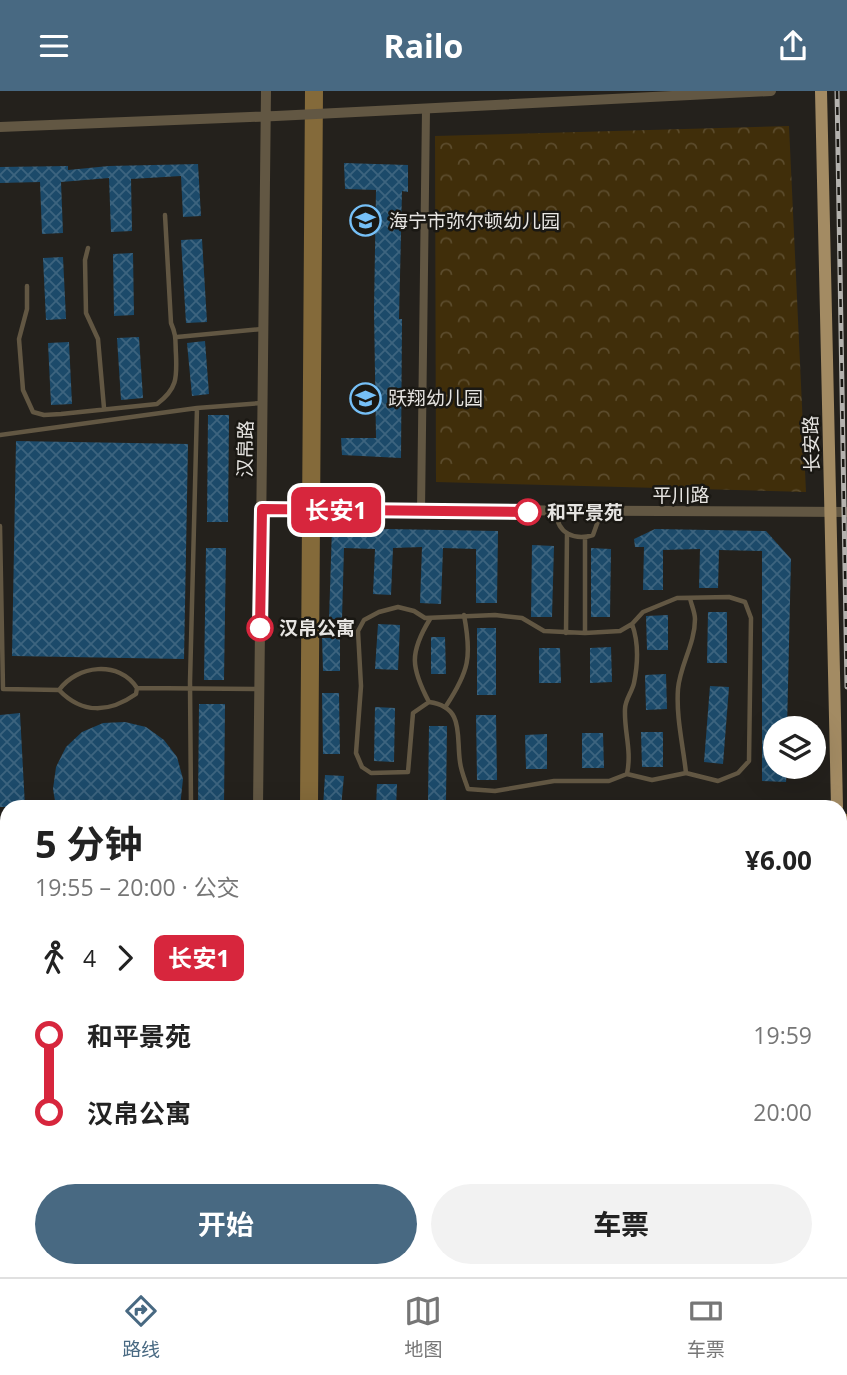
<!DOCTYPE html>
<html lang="zh">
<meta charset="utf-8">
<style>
body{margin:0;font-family:"Open Sans","Noto Sans SC",sans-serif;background:#f2f2f2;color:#222;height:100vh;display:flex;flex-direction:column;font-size:26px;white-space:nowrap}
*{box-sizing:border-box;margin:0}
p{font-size:23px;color:#767676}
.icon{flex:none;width:38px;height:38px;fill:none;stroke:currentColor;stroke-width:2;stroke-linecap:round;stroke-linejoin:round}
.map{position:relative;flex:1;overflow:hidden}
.side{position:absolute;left:0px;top:709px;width:847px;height:478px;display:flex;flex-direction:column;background:#fff;border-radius:21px 21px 0 0;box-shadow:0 7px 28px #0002}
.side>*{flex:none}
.badge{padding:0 14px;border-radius:10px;font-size:24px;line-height:46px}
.fabs{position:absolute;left:763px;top:625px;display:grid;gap:14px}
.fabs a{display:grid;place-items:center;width:63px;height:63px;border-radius:50%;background:#fff;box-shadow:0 7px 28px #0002;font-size:35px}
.map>.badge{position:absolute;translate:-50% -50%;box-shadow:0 0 0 4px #fff}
.legs{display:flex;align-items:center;gap:10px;height:77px;padding:0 35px;font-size:23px}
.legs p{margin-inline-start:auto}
.overview{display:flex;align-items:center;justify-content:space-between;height:119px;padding:0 35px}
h1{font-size:38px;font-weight:700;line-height:52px}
.button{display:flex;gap:14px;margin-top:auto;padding:14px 35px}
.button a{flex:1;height:80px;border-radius:42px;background:#486982;color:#fff;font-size:28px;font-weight:700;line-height:80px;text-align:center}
.button a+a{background:#f2f2f2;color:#222}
ul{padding:0 35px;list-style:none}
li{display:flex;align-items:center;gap:24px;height:77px;font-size:26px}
li i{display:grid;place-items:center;width:10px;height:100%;margin:0 9px;background:currentColor}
li i::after{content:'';width:18px;height:18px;margin:-9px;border:5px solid;border-radius:50%;background:#fff}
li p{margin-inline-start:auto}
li:first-child i{background:linear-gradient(#0000 50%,currentColor 0)}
li:last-child i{background:linear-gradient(currentColor 50%,#0000 0)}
header{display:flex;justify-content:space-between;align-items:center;height:91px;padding:0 35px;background:#486982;color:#fff;font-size:32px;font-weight:700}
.dock{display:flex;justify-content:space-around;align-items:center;height:98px;border-top:2px solid #e0e0e0;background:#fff;font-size:19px;color:#767676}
.dock a{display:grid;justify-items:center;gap:4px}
.dock .on{color:#486982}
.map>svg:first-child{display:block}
.forest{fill:url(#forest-crowns)}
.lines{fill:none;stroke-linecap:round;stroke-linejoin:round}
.canal{stroke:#846a3a;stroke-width:10}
.river{stroke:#846a3a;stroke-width:18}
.building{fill:url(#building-cross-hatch)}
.service{stroke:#625743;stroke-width:4.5}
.minor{stroke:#625743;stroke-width:8}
.tertiary{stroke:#625743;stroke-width:10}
.primary{stroke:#a38b63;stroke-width:12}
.rail-casing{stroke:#b4b2ae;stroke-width:5}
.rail{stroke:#1a1813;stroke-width:2.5;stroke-dasharray:8;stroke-linecap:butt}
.line-1-casing{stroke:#fff;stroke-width:16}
.line-1{stroke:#d7263d;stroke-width:10}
.stop-1-dot{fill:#fff;stroke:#d7263d;stroke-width:3.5}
.labels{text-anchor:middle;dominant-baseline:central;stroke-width:5;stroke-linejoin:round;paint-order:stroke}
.poi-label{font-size:19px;fill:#e7e5e2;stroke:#1a1813;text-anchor:start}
.street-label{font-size:19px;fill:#e7e5e2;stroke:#1a1813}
.stop-label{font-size:19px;font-weight:bold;fill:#e7e5e2;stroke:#1a1813;text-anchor:start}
</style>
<header><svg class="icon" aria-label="menu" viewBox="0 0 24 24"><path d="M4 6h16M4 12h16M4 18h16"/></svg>Railo<svg class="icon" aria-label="share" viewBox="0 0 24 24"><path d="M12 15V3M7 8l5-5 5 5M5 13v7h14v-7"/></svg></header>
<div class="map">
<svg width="847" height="1186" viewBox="0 0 847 1186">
<defs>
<pattern id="forest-crowns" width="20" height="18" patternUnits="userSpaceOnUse" patternTransform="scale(1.75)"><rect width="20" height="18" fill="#402e0a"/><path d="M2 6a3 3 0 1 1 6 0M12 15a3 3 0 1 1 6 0" fill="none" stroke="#5c4c2d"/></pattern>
<pattern id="building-cross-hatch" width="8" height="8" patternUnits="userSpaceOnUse" patternTransform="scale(1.75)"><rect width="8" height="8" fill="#1c4a6a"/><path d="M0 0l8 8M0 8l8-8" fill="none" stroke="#3d647f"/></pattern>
</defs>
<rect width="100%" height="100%" fill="#24211c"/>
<path class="forest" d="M789 35 806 401 436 391 435 45Z"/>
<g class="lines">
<path class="canal" d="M840 728H847
M0 810 7 809"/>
<path class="river" d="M309 716 314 0
M0 1083 3 1186"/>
</g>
<path class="building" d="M344 72 408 74V101L402 100 399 228H402L401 367 342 364 341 347H376L374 219 376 99 345 98Z
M198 73 201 125 183 126 181 85 131 88 132 140 111 141 109 87 61 91 63 142 42 143 40 91 0 92V76L68 75V79L109 75Z
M202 148 207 231 186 232 181 149Z
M133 162 134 224 114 225 113 163Z
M63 166 66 228 46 229 43 167Z
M139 246 143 307 121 309 117 247Z
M205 250 209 303 192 305 187 252Z
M69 251 72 313 51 314 48 252Z
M208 324H229L228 431H207Z
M16 350 188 353 184 568 12 565Z
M332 437 498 440 497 512H476V458L443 457 441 513 420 512 422 456 393 457 391 504 373 503 375 458 344 457 342 528H329Z
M655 438 766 440 791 468 787 637H775V676H787L786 691 762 690V460L719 459 718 497H699L700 458 663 459V499H643L644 456H635L634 448Z
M532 454 554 455 552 526H531Z
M206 457H226L224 589H204Z
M591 457 611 458 610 526H591Z
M708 521H727V572H707Z
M668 524V559H647L646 525Z
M378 533 400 534 398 579 375 578Z
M477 537H496V604H477Z
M431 546H445L446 583H431Z
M322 547H340V580H323Z
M611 556 612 591 590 592V557Z
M539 557H560L561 592H539Z
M666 583 667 618 646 619 645 584Z
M710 595 729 596 723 673 704 671Z
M322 602H339L340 663H323Z
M199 613H225L224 716H198Z
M375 616 395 617 394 671 374 670Z
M20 622 25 716H0V624Z
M476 624H496L497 689H477Z
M125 631 146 636 164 649 177 666 183 688 180 716H56L53 698 56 676 66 656 82 641 103 632Z
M429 635H447L446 711H428Z
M641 641H663V676H642Z
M582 642H603L604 677H582Z
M547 643V678H526L525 644Z
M325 684 344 685 341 716H323Z
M377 693H397L396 716H376Z"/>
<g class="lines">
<path class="service" d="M88 157 85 169 86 222 98 248 104 317
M27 195V218L19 248 23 299 33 321 44 324 61 323 157 313C177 298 177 287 176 264 175 250 177 246 171 232L165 124
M177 246 262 238
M0 344 197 317 262 312
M557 421C556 442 575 450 593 444L598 430 599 421
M0 435 3 598 59 599
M585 446V542
M729 506 745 511 751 527 749 670 738 682 718 690 686 682 652 689 627 683 609 690H554L495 700 468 698C465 689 461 680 460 671 456 644 465 616 429 611L413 622 408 681 371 682 362 676 356 662 361 595 358 540 364 529 379 521 398 516 414 520 425 527 495 524 522 527 544 540 585 542 620 540 632 533 643 521 677 507Z
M566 542 567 442
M137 597 136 603C109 622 82 623 59 599 77 574 119 569 137 597L259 598
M429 611C411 577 409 562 430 528
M446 615C469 580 472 566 464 524
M686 682C683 654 676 626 678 598 680 574 695 553 695 528 695 521 691 513 690 507
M627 683C632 659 624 641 625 618 625 609 632 601 634 592 638 572 639 552 632 533
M191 716 190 591 197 317
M191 1186V1180"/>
<path class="minor" d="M421 420 426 18"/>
<path class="tertiary" d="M0 36 276 25 771 0
M262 418 847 421
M258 716 266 0
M250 1186V1180"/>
<path class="primary" d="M821 0 837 716
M840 910 844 1186"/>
<defs>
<path id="rail" d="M837 0 847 596"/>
</defs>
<use href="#rail" class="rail-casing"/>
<use href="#rail" class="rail"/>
</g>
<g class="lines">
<defs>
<path id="line-1" d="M260 537 262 418 528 421"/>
</defs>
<use href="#line-1" class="line-1-casing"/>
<use href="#line-1" class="line-1"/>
</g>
<defs>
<symbol id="school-ring" viewBox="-11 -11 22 22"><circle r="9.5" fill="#1a1813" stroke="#76c0f7" stroke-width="1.5"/><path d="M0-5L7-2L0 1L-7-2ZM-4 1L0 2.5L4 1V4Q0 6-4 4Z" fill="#76c0f7"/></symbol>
</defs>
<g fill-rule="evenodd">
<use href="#school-ring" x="348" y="112" width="35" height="35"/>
<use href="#school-ring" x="348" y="290" width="35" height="35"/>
</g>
<g class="stop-1-dot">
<circle cx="528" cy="421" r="12"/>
<circle cx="260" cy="537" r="12"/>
</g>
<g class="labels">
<g class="poi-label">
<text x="389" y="130">海宁市弥尔顿幼儿园</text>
<text x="388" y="307">跃翔幼儿园</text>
</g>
<g class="street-label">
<text transform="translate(811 353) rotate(-92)">长安路</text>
<text transform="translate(245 358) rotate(-89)">汉帛路</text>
<text x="681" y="404">平川路</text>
</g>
<g class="stop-label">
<text x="547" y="421">和平景苑</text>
<text x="279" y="537">汉帛公寓</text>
</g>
</g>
</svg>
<div class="fabs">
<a><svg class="icon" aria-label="layers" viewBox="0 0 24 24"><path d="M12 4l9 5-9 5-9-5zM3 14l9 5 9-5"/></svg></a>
</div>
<b class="badge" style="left:336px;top:419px;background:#d7263d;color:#fff">长安1</b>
<section class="side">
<div class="overview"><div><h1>5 分钟</h1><p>19:55 – 20:00 · 公交</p></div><b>¥6.00</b></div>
<div class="legs"><svg class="icon" aria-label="walk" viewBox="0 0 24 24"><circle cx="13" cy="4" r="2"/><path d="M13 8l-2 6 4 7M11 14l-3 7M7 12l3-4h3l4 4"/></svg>4<svg class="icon" aria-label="forward" viewBox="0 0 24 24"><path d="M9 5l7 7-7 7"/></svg><b class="badge" style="background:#d7263d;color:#fff">长安1</b></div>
<ul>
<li><i style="color:#d7263d"></i><b>和平景苑</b><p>19:59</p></li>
<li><i style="color:#d7263d"></i><b>汉帛公寓</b><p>20:00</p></li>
</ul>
<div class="button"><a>开始</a><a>车票</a></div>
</section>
</div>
<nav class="dock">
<a class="on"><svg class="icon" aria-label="directions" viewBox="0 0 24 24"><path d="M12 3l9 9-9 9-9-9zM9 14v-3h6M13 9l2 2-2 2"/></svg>路线</a>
<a><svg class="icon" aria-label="map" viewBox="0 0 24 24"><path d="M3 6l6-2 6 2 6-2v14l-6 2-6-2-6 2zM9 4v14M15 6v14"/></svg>地图</a>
<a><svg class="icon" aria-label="tickets" viewBox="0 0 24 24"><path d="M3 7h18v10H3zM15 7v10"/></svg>车票</a>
</nav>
